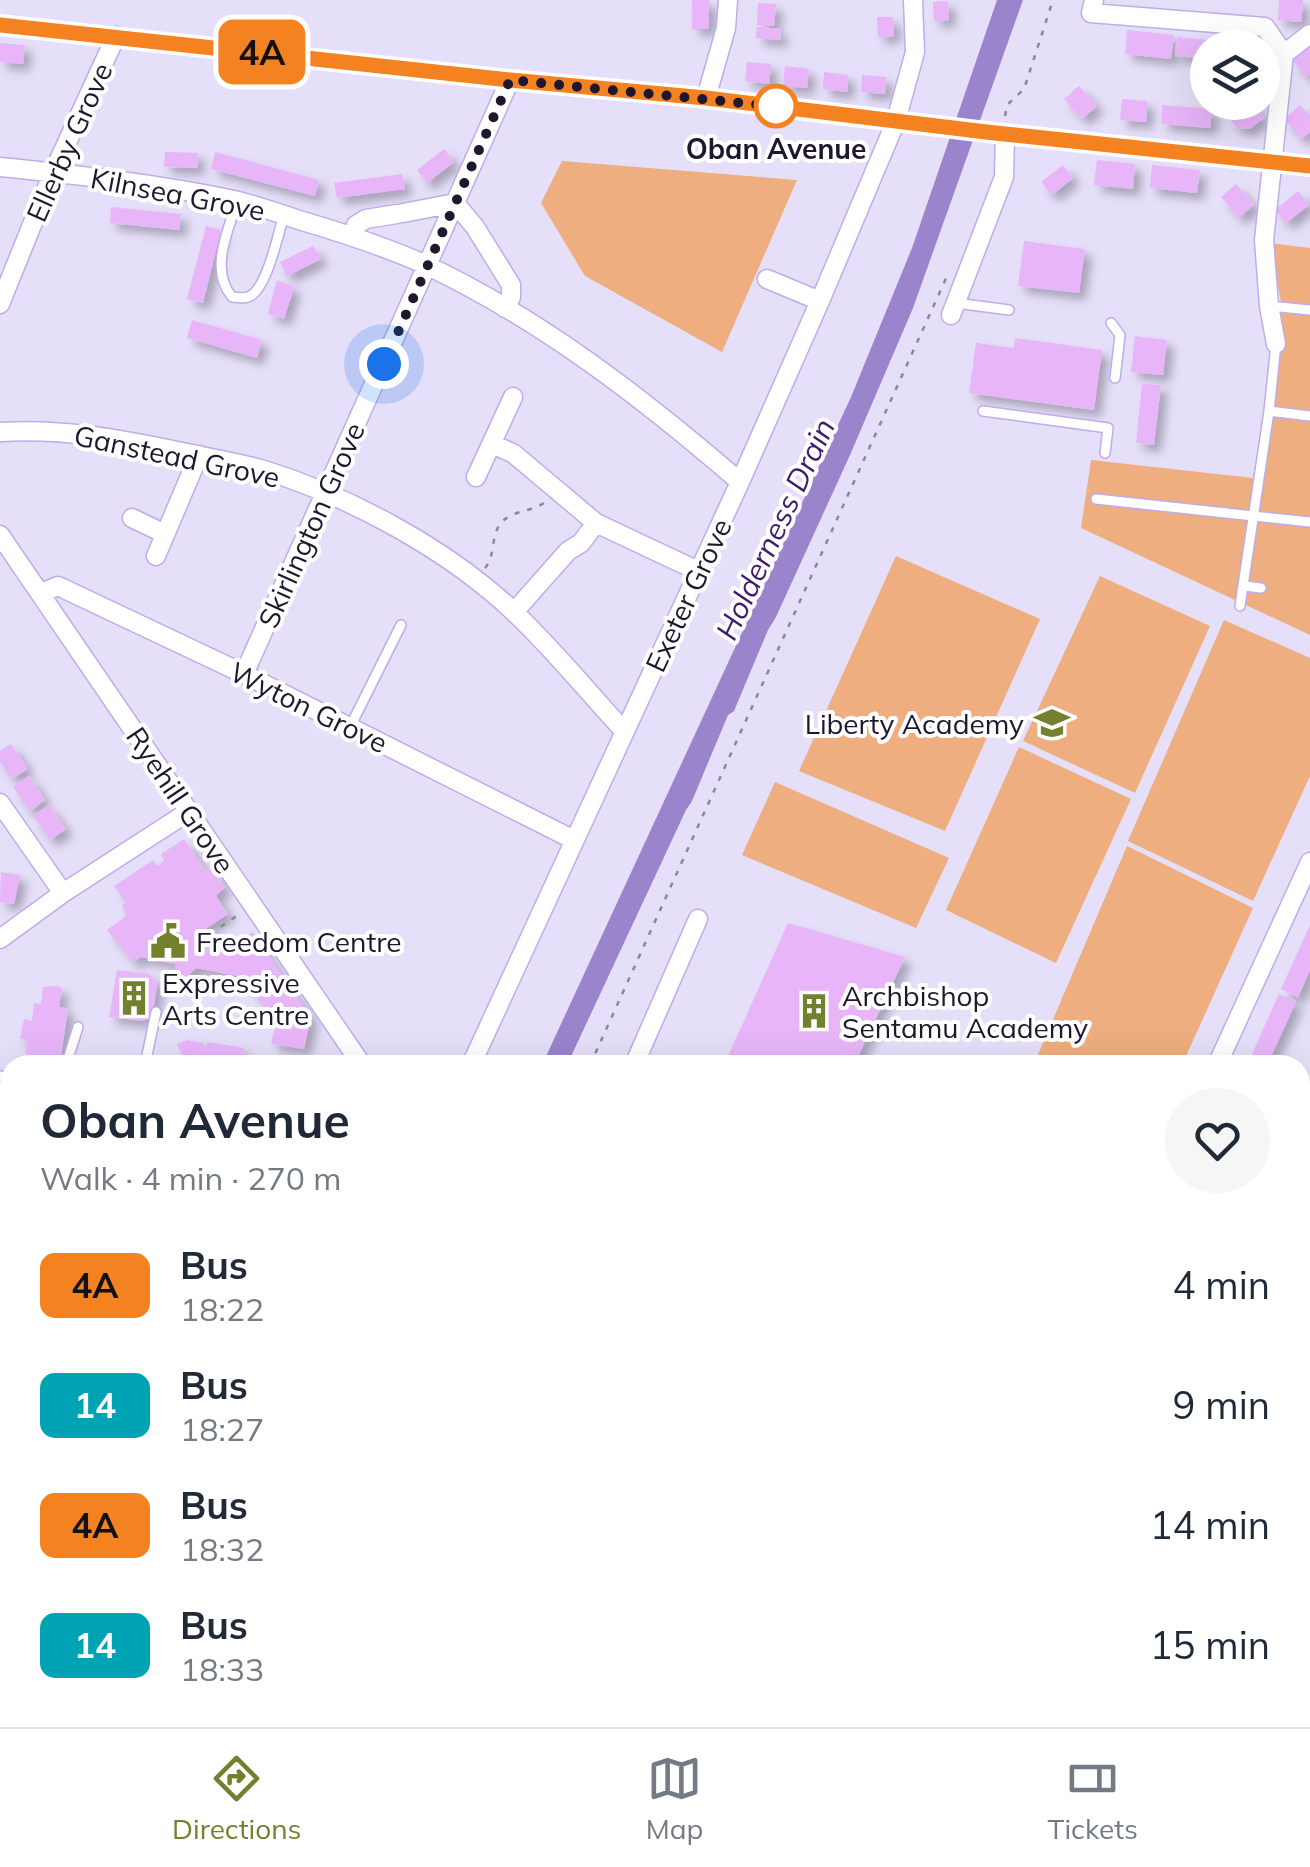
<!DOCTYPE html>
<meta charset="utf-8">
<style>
body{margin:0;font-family:Mulish,sans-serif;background:#f6f6f7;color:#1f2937;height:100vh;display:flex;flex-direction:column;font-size:38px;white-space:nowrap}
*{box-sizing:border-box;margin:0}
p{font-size:32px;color:#747a83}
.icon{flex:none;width:55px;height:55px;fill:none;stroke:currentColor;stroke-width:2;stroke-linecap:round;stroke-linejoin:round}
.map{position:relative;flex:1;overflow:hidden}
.details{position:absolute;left:0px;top:1055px;width:1310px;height:672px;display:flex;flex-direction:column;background:#fff;border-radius:30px 30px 0 0;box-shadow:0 10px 40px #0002}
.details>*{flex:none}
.badge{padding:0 20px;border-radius:15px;font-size:35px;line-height:65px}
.tools{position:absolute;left:1190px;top:30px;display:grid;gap:20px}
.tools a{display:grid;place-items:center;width:90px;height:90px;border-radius:50%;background:#fff;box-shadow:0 10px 40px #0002;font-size:50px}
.you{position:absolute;width:50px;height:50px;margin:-25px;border:8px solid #fff;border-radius:50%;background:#1a73e8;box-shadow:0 0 0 15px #1a73e833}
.map>.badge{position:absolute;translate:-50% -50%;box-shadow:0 0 0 5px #fff}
.round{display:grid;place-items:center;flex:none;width:105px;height:105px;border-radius:52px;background:#f6f6f7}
.overview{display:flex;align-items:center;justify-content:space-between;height:170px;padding:0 40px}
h1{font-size:48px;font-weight:700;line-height:75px}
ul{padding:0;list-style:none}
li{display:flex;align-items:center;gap:30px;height:120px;padding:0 40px}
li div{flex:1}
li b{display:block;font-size:38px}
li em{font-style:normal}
li .badge{min-width:110px;font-weight:700;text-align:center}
.tab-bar{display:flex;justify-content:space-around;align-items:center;height:140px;border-top:2px solid #e0e1e3;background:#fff;font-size:28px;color:#747a83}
.tab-bar a{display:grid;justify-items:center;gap:5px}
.tab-bar .on{color:#73802e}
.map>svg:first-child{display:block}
.green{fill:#eeae7f}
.water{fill:#9a84cc}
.building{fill:#e8b5f9;filter:url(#shadow)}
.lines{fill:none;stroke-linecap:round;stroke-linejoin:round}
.lane-casing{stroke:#beaceb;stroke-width:12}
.street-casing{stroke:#beaceb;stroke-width:21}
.secondary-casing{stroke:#beaceb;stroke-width:29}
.path{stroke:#8c859d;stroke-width:2.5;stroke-dasharray:5 8;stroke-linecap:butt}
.lane{stroke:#fff;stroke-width:9}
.street{stroke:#fff;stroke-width:18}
.secondary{stroke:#fff;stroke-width:25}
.line-casing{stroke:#fff;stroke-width:22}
.line{stroke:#f58220;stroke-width:15}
.walk{stroke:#1f172e;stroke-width:10;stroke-dasharray:0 18}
.stop-dot{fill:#fff;stroke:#f58220;stroke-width:5}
.labels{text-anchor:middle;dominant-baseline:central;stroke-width:8;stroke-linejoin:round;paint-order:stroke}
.street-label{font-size:28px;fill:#1f172e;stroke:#fff}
.stop-label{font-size:28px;font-weight:bold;fill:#1f172e;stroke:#fff}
.poi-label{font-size:28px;fill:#1f172e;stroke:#fff;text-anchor:start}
.water-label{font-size:30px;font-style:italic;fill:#3f1b70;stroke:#fff}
</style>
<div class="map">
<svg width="1310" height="1727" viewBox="0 0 1310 1727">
<defs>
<filter id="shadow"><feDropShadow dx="7" dy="7" stdDeviation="5" flood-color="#0004"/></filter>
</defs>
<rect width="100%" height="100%" fill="#e5dff9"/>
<path class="green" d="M562 161 797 180 722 352 585 276 541 203Z
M1269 243 1310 248V635L1081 528 1091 460 1253 478 1282 306Z
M896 556 1040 619 945 831 799 771Z
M1100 576 1210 626 1135 793 1023 741Z
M1224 620 1310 658V776L1253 901 1128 841Z
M1019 747 1131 799 1056 963 946 910Z
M775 782 949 858 916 928 742 855Z
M1127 846 1253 908 1182 1065H1055L1037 1057Z"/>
<path class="water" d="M997 0H1023L913 308 850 455 776 617 768 630 734 711 728 715 692 801 686 810 567 1065H542L851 397 912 248Z"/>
<path class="building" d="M692 0H709V29H692Z
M1279 0H1303L1301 22 1278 20Z
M948 1 949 20 934 21 933 2Z
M758 3 776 4 774 26 757 25Z
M877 17H893L894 36 878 37Z
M757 27 781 29 780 40 756 38Z
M1127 30 1174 35 1171 59 1125 54Z
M1177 37 1220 41V48H1208V59L1175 56Z
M0 43 25 45 23 64 0 62Z
M1310 44V74L1305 77 1291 57Z
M747 62 771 64 769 84 745 81Z
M785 66 809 69 807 88 783 86Z
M824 72 848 75 847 92 823 89Z
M862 75 886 77 885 94 861 92Z
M1079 86 1097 106 1082 119 1064 99Z
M1122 99 1147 101 1146 122 1120 120Z
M1248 102H1252L1264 118 1250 129 1237 128 1229 118Z
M1162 105 1212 109 1210 128 1161 124Z
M1300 105 1310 116V132L1301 139 1284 119Z
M444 149 454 162 427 183 417 170Z
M165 152 198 153 197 168 164 167Z
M215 152 319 180 315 196 211 169Z
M1097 160 1135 164 1133 189 1094 185Z
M1063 165 1073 178 1052 195 1041 182Z
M1152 165 1200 170 1197 193 1150 188Z
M402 174 405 189 337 198 334 183Z
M1236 184 1254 205 1239 218 1221 197Z
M1298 191 1309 205 1286 223 1275 210Z
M111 207 181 214 179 230 110 223Z
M206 226 221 230 203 303 187 299Z
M1024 241 1085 249 1079 293 1018 286Z
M313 246 321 259 287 276 280 262Z
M277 280 294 287 284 319 268 314Z
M192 320 262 340 257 358 187 338Z
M1135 336 1167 340 1163 375 1131 372Z
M1015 338 1102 350 1094 410 969 393 976 343 1014 348Z
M1142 384 1161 385 1154 445 1136 443Z
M11 744 28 769 12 779 0 762V751Z
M29 776 45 800 30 811 13 787Z
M49 805 66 829 50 840 33 816Z
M184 839 206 871 211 868 225 887 216 896 228 914 199 933 202 938 237 944 252 932 311 1017 304 1049 271 1044 276 1024 243 977 196 968 184 980 179 978 175 964 141 957 133 962 107 930 126 916 122 906 126 902 114 886 153 860 157 866 164 861 161 854Z
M1 872 20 875 14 904 0 902Z
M788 923 905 957 854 1065H724Z
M1310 925V970L1298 997 1281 989Z
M117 970 149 974 155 980 157 986 152 1017 143 1021 109 1017Z
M57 986 62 988 59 1007 68 1009 60 1063 25 1057 28 1040 20 1039 24 1019 32 1021 34 1003 41 1004 43 987Z
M1279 994 1296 1001 1285 1026 1267 1065H1247Z
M187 1040 203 1043 207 1047V1042L244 1048 241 1065H175L183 1057 177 1044Z"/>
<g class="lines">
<defs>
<path id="lane" d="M237 201C228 232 209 269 232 297 237 297 243 299 248 297 267 291 278 233 284 215
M956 303 1009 310
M1269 306 1310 310
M1111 323 1120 335 1115 378
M983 411 1108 428 1105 453
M1269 411 1310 416
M1096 499 1310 522
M1244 586 1261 588
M1240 606 1269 411 1276 344
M350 727 401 625
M66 1065 78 1027
M145 1065 156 1012
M0 1076 10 1078"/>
<path id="street" d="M1094 0 1091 13 1265 27 1284 54
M0 25 510 80 706 98 985 132 1310 166
M706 98 726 28 728 0
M0 167C78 175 157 184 234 200 256 205 278 213 299 220 343 233 387 247 428 266 543 321 644 399 740 482
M403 213 455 203 475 227 511 285V297L505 308
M353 236 356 225 366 219 397 214
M767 279 820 301
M0 304 53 173 116 36
M951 315 1004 177 1005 134
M1276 344 1269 306 1264 240 1284 54 1310 34
M0 432C62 428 121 439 182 452 209 458 237 462 264 470 351 497 449 550 515 613 554 650 588 692 624 731
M493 444 514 454 596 523 698 571
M476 477 513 397
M132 518 165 534
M0 535 362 1065
M156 556 199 455
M41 593 58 586 244 674 574 840
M514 612 568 551 581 543 596 523
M244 674 510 80
M0 803 63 893
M0 939 63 893 188 812
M471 1065 740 482 820 301 896 121 915 52 913 0
M634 1065 698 919
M1217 1065 1310 862
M1300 1172 1310 1176
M0 1320 10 1318
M1300 1378 1310 1380
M1300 1552 1310 1553
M0 1695 10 1700
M1300 1702H1310
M49 1718 70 1727
M161 1727 165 1718
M334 1727 339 1718
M528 1727 532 1718
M770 1727 771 1718
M1106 1727 1107 1718
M1250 1727 1251 1718"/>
<path id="secondary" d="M0 1116 10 1118
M0 1147 10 1149
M1300 1321 1310 1323
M1300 1358 1310 1360"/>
</defs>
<use href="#lane" class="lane-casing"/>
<use href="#street" class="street-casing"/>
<use href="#secondary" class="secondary-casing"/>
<path class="path" d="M1005 116 1007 105 1024 89 1053 0
M485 568C497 554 489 533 504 520 514 511 532 511 544 503
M210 934 238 915
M590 1065 948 274"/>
<use href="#lane" class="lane"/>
<use href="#street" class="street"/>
<use href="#secondary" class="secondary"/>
</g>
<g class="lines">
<defs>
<path id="line" d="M0 25 510 80 706 98 986 132 1310 166"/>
</defs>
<use href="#line" class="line-casing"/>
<use href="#line" class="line"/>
<path class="walk" d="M384 364 510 80 782 107 776 106"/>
</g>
<defs>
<symbol id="school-bare" viewBox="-9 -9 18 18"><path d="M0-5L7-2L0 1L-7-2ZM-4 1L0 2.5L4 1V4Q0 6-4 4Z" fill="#73802e" stroke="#fff" stroke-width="2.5" paint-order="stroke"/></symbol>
<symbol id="civic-bare" viewBox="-9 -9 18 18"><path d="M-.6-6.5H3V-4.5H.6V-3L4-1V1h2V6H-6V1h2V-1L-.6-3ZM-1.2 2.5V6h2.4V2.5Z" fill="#73802e" stroke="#fff" stroke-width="2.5" paint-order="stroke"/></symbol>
<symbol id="building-bare" viewBox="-9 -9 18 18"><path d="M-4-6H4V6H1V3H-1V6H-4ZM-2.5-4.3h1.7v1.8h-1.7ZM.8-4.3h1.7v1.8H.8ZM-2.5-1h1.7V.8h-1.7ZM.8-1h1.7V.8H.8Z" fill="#73802e" stroke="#fff" stroke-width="2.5" paint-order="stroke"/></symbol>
</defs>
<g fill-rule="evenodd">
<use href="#school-bare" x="1027" y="698" width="50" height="50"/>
<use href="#civic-bare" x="143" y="916" width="50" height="50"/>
<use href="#building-bare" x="109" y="973" width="50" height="50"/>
<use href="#building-bare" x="789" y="986" width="50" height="50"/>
</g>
<circle class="stop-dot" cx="776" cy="106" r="20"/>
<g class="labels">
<g class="street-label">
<text transform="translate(69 142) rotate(-66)">Ellerby Grove</text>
<text transform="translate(178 194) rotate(11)">Kilnsea Grove</text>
<text transform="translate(177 456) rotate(12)">Ganstead Grove</text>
<text transform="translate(311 525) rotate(-66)">Skirlington Grove</text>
<text transform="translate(688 595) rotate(-65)">Exeter Grove</text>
<text transform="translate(309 707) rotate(26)">Wyton Grove</text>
<text transform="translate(181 800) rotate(56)">Ryehill Grove</text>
</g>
<g class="stop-label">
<text x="776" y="148">Oban Avenue</text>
</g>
<g class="poi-label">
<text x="1024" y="723" text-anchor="end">Liberty Academy</text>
<text x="196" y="941">Freedom Centre</text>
<text x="162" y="982">Expressive<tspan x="162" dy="32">Arts Centre</tspan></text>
<text x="842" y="995">Archbishop<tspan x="842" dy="32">Sentamu Academy</tspan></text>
</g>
<g class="water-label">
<text transform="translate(775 529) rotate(-65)">Holderness Drain</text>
</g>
</g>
</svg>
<div class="tools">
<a><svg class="icon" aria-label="layers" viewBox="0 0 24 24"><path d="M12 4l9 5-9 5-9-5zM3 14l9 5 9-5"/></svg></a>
</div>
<div class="you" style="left:384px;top:364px"></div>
<b class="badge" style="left:262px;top:52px;background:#f58220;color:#111">4A</b>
<section class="details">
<div class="overview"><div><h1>Oban Avenue</h1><p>Walk · 4 min · 270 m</p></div><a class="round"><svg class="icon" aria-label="heart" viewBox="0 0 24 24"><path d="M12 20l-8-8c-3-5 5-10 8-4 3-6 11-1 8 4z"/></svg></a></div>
<ul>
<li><span class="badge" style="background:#f58220;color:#111">4A</span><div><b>Bus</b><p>18:22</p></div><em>4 min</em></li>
<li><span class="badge" style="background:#00a3b4;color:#fff">14</span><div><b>Bus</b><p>18:27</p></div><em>9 min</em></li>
<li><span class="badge" style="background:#f58220;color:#111">4A</span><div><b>Bus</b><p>18:32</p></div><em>14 min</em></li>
<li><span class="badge" style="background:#00a3b4;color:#fff">14</span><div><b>Bus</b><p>18:33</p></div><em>15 min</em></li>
</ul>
</section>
</div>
<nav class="tab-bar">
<a class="on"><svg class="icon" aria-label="directions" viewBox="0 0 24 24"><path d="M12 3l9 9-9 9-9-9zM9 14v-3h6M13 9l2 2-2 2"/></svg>Directions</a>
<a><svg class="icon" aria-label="map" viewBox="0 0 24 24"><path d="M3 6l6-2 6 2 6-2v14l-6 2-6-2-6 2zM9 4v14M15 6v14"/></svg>Map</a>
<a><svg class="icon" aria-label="tickets" viewBox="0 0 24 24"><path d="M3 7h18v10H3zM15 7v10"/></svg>Tickets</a>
</nav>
